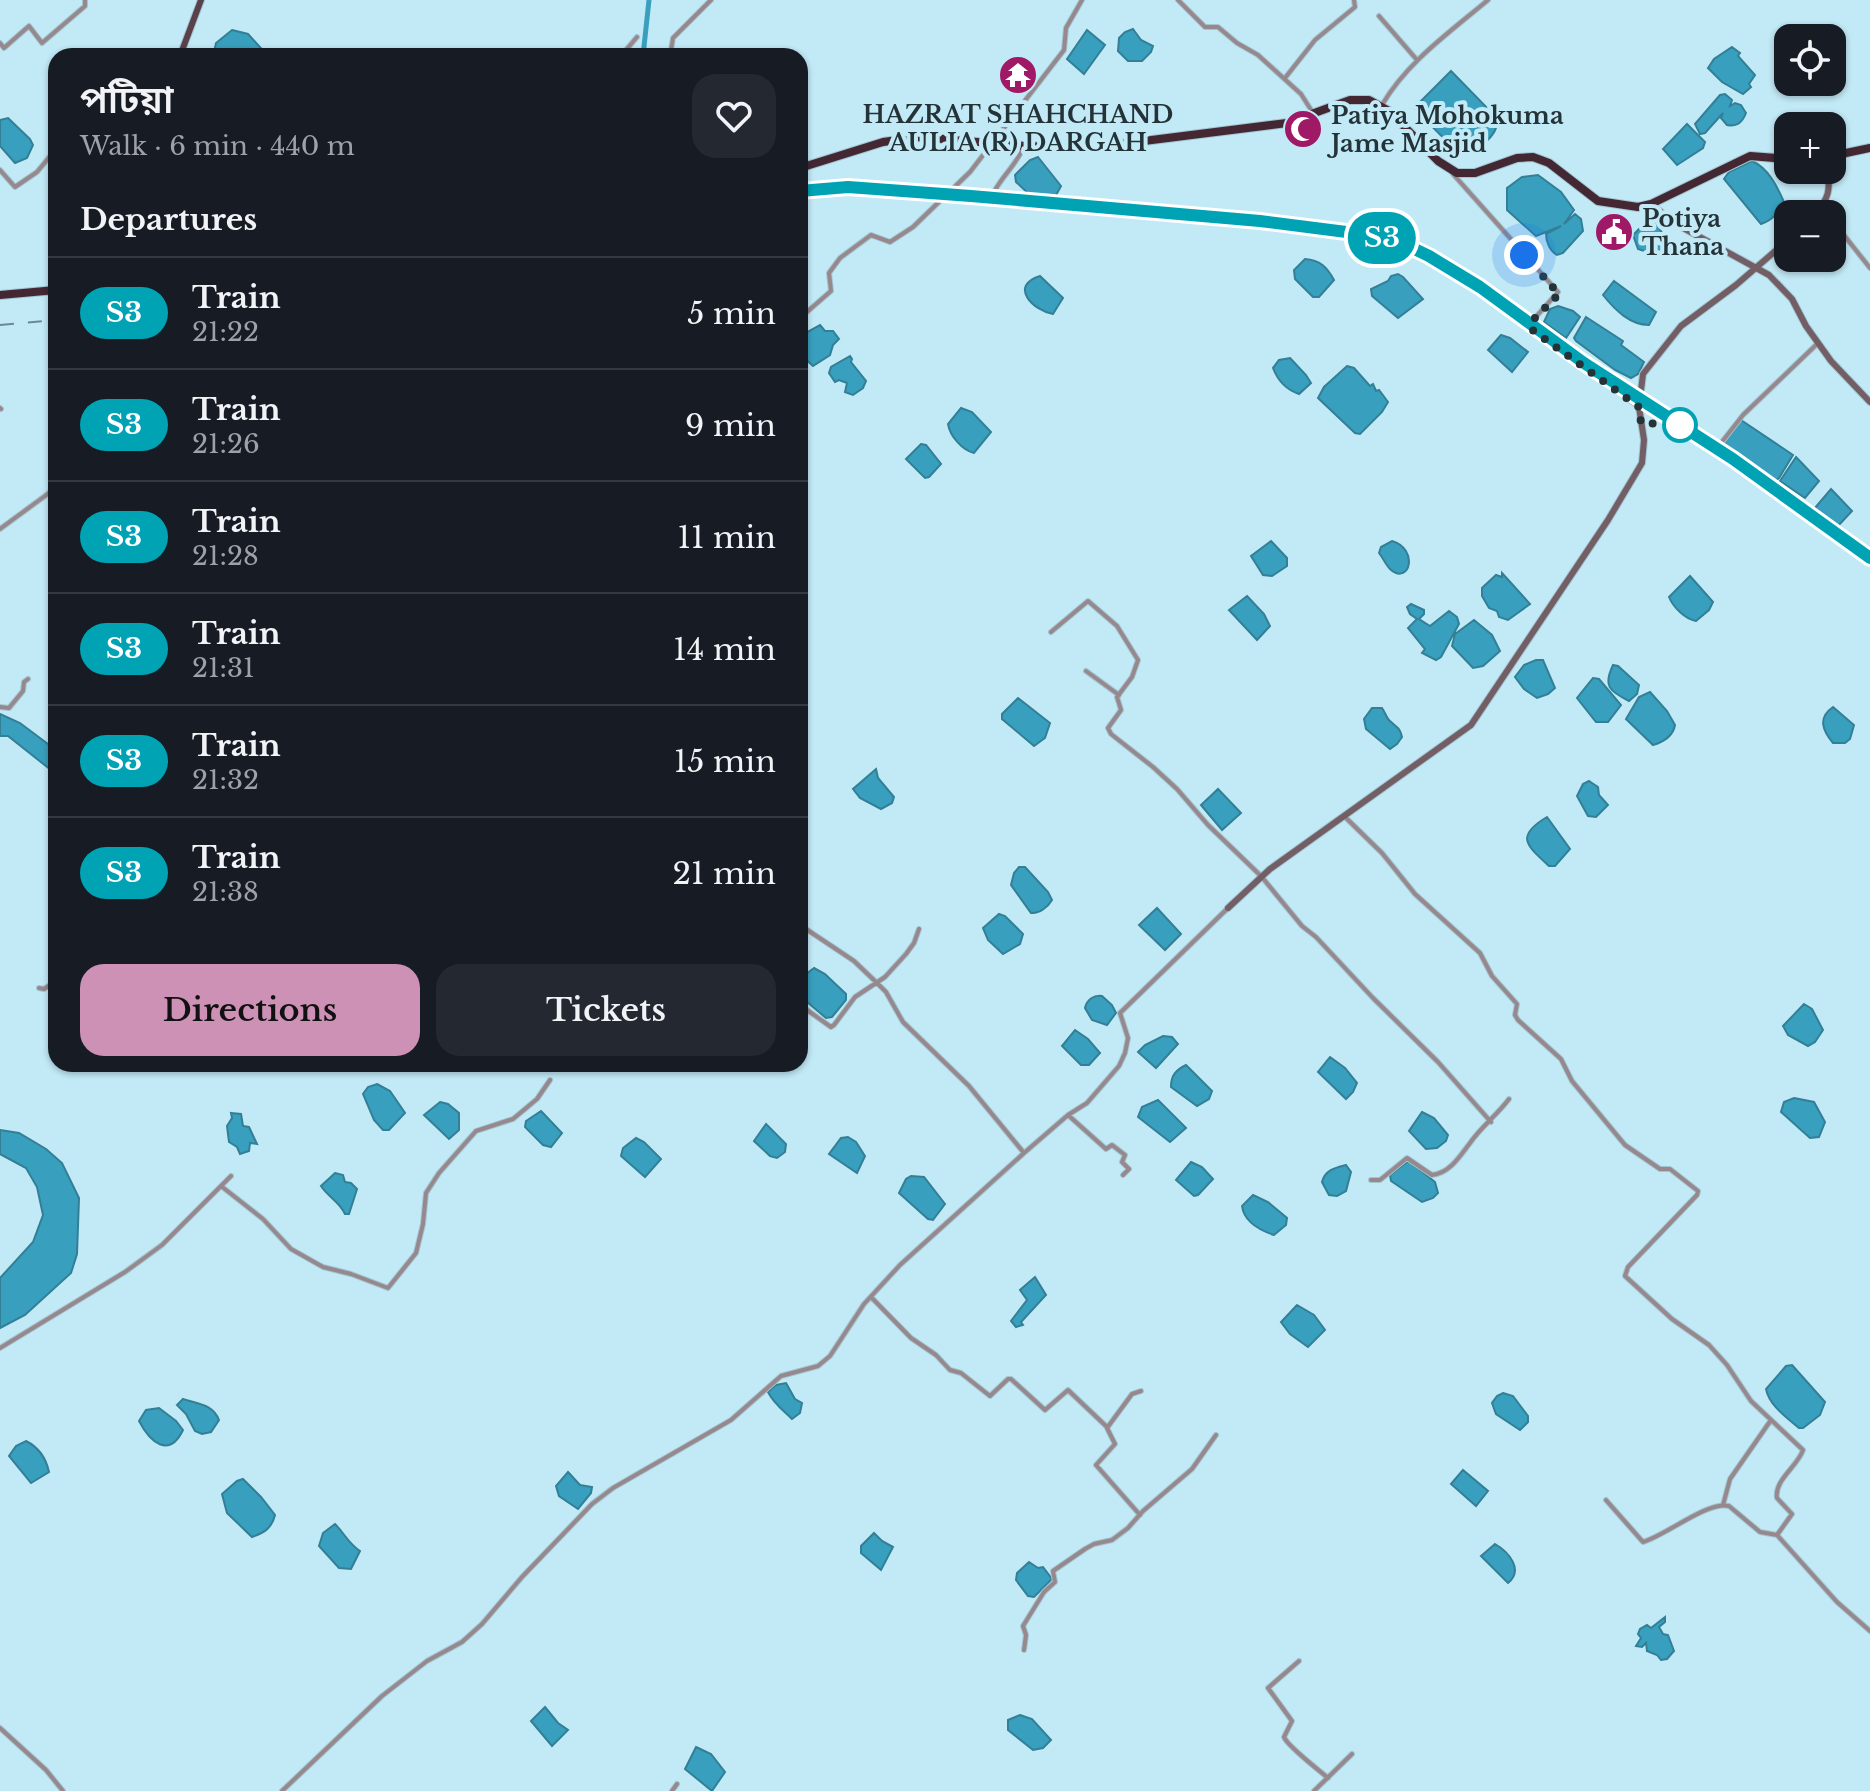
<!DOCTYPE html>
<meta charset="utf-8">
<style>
body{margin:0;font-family:"Libre Baskerville","Noto Sans Bengali",serif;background:#242831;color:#f1f3f6;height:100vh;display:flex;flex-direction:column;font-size:30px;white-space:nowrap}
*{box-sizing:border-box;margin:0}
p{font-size:26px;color:#9ea1a6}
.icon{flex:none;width:44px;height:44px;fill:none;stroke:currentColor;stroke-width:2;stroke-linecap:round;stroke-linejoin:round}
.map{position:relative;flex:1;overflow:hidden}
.panel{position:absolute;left:48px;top:48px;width:760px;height:1024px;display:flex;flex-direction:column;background:#171b24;border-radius:24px;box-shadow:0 2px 6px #0004}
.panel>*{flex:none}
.badge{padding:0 16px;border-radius:26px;font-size:28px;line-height:52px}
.fabs{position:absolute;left:1774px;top:24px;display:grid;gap:16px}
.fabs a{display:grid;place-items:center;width:72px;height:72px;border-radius:16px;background:#171b24;box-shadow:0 2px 6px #0004;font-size:40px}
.you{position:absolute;width:40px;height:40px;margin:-20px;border:6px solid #fff;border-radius:50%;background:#1a73e8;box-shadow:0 0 0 12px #1a73e833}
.map>.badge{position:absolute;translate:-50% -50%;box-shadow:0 0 0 4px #fff}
h2{padding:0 32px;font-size:30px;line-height:72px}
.round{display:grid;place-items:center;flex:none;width:84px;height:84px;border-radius:24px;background:#242831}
.summary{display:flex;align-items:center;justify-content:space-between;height:136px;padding:0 32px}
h1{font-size:38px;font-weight:600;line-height:60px}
.button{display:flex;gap:16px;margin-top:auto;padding:16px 32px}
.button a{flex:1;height:92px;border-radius:24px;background:#cd91b5;color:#111;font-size:32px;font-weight:600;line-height:92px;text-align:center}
.button a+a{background:#242831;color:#f1f3f6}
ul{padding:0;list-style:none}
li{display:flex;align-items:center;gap:24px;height:112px;padding:0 32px;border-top:2px solid #363941}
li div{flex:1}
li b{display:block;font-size:30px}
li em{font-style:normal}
li .badge{min-width:88px;font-weight:700;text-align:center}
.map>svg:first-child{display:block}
.water{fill:#38a0be;stroke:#327f96;stroke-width:2}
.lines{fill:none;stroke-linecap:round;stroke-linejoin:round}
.canal{stroke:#38a0be;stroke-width:5}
.street-casing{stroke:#a2c5d0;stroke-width:6}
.secondary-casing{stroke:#a2c5d0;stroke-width:8}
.primary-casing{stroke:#a2c5d0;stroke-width:8}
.highway-casing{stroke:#a2c5d0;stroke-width:10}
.street{stroke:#97888e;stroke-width:4}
.secondary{stroke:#735e66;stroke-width:6}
.primary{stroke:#59414b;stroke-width:6}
.highway{stroke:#432834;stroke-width:8}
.rail{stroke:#6e8891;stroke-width:2;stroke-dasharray:14 14;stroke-linecap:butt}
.line-casing{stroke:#fff;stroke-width:18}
.line{stroke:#00a3b4;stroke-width:12}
.walk{stroke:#243338;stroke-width:8;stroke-dasharray:0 14.4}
.stop-dot{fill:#fff;stroke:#00a3b4;stroke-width:4}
.labels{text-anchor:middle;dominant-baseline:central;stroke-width:8;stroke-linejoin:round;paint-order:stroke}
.poi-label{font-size:24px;font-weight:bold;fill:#243338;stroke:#c2e9f6;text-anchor:start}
</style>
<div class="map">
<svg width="1870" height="1791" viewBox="0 0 1870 1791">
<rect width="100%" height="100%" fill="#c2e9f6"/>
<path class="water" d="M1133 29 1141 40 1153 46 1151 52 1142 61H1128L1118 51 1119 38 1125 32Z
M232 30 248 34 268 56H213L216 43Z
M1087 30 1105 45 1084 74 1067 59Z
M1732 47 1740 53 1738 56 1755 75 1749 84 1751 87 1743 94 1722 82 1708 68 1714 59Z
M1451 71 1496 117C1501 133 1483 144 1472 154H1459L1414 108Z
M1725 94 1732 100 1730 106 1735 103 1741 105 1746 113C1742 123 1737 127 1727 125L1721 118 1723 113 1705 133 1700 134 1695 124 1720 95Z
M8 118 30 139 33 145 27 158 15 163 0 146V120Z
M1687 124 1705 142 1703 148 1677 165 1663 149Z
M1038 157 1061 186 1055 197H1032L1016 182 1015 175 1030 160Z
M1752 161C1768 168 1777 186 1784 202 1778 213 1773 220 1761 224L1724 179 1729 172Z
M1538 175 1561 192 1574 210 1564 224 1575 214 1581 219 1583 231 1563 253 1557 255C1550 251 1546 242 1546 234L1561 226 1536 236 1507 210V188L1522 177Z
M1655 222 1668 242 1666 250 1659 256 1638 249 1633 235 1642 226Z
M1305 259C1320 260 1327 267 1334 280L1319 297H1313L1295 279 1294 270Z
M1398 274 1403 277 1423 299 1398 318 1372 296 1371 289 1388 281 1391 276Z
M1040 276 1063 298 1053 314C1034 311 1008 286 1040 276Z
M1614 281 1656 312 1649 325C1630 325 1615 310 1603 295Z
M1558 306 1573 311 1580 317 1566 338 1544 322 1550 309Z
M1586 317 1623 341 1621 345 1644 362 1638 374 1631 378 1615 370 1576 341 1574 338Z
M820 325 825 331H833L839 339 833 345 830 355 813 366 800 354V336Z
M1501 335 1510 338 1528 352 1512 372 1488 350Z
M850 356 852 359 851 362 866 381 863 388 853 395 845 392 847 383 839 380 835 382 829 373 831 367Z
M1290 358 1306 375 1311 383 1299 394C1287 390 1278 381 1273 368L1279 360Z
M1347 366 1354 368 1370 386 1373 384 1376 391 1379 390 1388 402 1382 412 1360 434 1355 433 1318 398 1324 387Z
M961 408 972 412 991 432 974 453C962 450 950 436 948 424Z
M1741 420 1793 455 1779 478 1775 481 1725 448 1723 444Z
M921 444 926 445 941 464 929 477 925 478 906 459Z
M1796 457 1819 481 1805 498 1780 481Z
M1831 489 1852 511 1838 526 1821 517 1814 509Z
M1271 541 1287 558V566L1272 576 1263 575 1251 556Z
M1392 541C1419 549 1410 585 1391 570 1387 567 1383 558 1379 553L1381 547Z
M1502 573 1530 604 1508 620 1499 617 1497 611 1489 608 1482 596V588L1496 575 1502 577Z
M1690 576 1713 602 1709 610 1696 621C1685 619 1673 607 1669 597Z
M1247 596 1264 614 1270 626 1257 640 1229 610Z
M1411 604 1424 610V614L1419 619 1430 626 1449 611 1457 617 1459 624 1441 657 1436 660 1422 653 1425 649 1408 628 1417 619 1410 614 1407 607Z
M1474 620 1492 635 1500 651 1483 666 1473 668 1452 646 1455 634Z
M1536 660H1543L1555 688 1548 694 1537 698 1524 689 1515 677 1524 665Z
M1613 665 1618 666 1639 685 1637 694 1629 701C1609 691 1603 686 1613 665Z
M1593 678 1599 679 1621 705 1608 722H1596L1577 698Z
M1650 692 1667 711 1675 725C1673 737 1663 742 1653 745L1626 719 1639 697Z
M1018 698 1050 723 1045 738 1034 746 1002 719V714Z
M1833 707 1854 725 1850 739 1845 743H1833C1823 731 1817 718 1833 707Z
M1372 708H1382C1385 712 1387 719 1390 721 1396 727 1400 727 1402 737L1397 744 1390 749 1366 729 1364 719Z
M0 714 20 723 56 750V774L8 736H0Z
M876 769 878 778 894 797 892 803 881 809 860 798 853 789Z
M1589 781 1598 787 1599 795 1608 805 1596 817 1588 816 1577 796 1583 784Z
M1218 789 1241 813 1222 830 1201 805Z
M1547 817 1570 849 1555 866H1549C1526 845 1515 836 1547 817Z
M1019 867H1025L1048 892 1052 900C1048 907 1039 914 1031 913L1011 885 1014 873Z
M1157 908 1181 934 1165 950 1139 925Z
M999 914 1005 916 1023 934 1020 944 1003 954 988 940 983 928Z
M814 968 825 974 846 994V1000L832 1017 826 1018 800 996C800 982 802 976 814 968Z
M1102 996 1112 1005 1116 1013 1107 1025 1092 1020 1085 1008C1087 999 1094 995 1102 996Z
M1804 1004 1812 1009 1823 1030 1815 1042 1808 1046 1788 1035 1783 1026Z
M1075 1030 1088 1039 1100 1053 1089 1065H1081L1062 1046Z
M1163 1036 1172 1037 1178 1044 1156 1068 1138 1052 1145 1045Z
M1330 1057 1345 1068 1357 1083 1353 1092 1346 1099 1318 1072Z
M1186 1065 1212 1091 1209 1099 1197 1106 1171 1087C1171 1075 1176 1070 1186 1065Z
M377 1084 390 1091 405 1113 389 1130H383L374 1120 363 1094 368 1087Z
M1794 1098 1814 1102 1825 1122 1819 1137 1810 1138 1781 1112 1784 1102Z
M1158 1100 1186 1128 1170 1142 1138 1117 1142 1107Z
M440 1102 448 1104 459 1113V1130L449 1139 424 1115Z
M541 1111 562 1133 551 1147 543 1145 525 1127 526 1121Z
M1422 1112 1434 1118 1448 1135 1446 1141 1437 1148 1426 1149 1409 1131Z
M231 1113 241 1114 243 1126 249 1127 257 1144 250 1143 249 1151 240 1154 237 1147 229 1142 227 1126 232 1118Z
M766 1124 786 1144 785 1152 777 1158 770 1156 754 1141Z
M0 1130 19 1133 46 1149 62 1163 79 1198 77 1254 71 1273 25 1315 0 1328V1278L33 1242 43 1215 37 1187 26 1168 0 1154Z
M848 1137 856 1142 865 1156 857 1173 829 1154 841 1138Z
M636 1138 644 1142 661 1159 645 1177 621 1156 623 1148Z
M1191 1162 1202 1167 1213 1179 1198 1195 1194 1196 1176 1180Z
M1407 1162H1410L1435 1182 1438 1193 1433 1198 1422 1202 1391 1181 1390 1175Z
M1346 1165 1351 1172 1346 1191 1337 1196 1329 1195 1322 1182C1325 1170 1334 1168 1346 1165Z
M335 1173 343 1175 345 1182 351 1183 357 1189 349 1214H345C340 1202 328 1197 321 1186Z
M911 1176 924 1177 945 1204 933 1220 928 1219 899 1193 906 1179Z
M1253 1195 1268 1202 1287 1218 1286 1225 1274 1235C1259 1230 1244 1222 1242 1206Z
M1035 1277 1046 1295 1021 1322 1023 1325 1016 1327 1011 1321 1027 1300 1020 1290Z
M1297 1305 1314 1315 1325 1330 1308 1347 1290 1334 1281 1322Z
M1792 1365 1825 1402 1820 1415 1803 1428H1799C1786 1417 1769 1405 1766 1389L1786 1366Z
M786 1383 795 1399 802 1403 800 1413 792 1419C783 1410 774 1404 768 1392L776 1385Z
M1503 1393 1513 1396 1528 1416V1422L1520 1430 1496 1414 1492 1403 1497 1396Z
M183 1399C198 1404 213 1404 219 1420L211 1432 202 1434 195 1431 186 1414 177 1405Z
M159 1408 176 1421 183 1430C169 1459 150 1442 139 1421L146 1410Z
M26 1441C38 1447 46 1458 49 1472L31 1483 9 1456 16 1446Z
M1463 1470 1488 1491 1476 1506 1451 1484Z
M568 1472 580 1485 592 1487 591 1493 578 1509 559 1496 556 1486Z
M243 1479 261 1497 275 1515C272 1528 264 1533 252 1537L227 1513 222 1494 237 1481Z
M335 1524C345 1534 348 1543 360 1551L351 1569 339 1568 319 1546 323 1533Z
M874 1533 882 1541 893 1547 881 1570 861 1553V1546Z
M1495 1544C1509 1552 1524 1570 1508 1583L1481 1556Z
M1029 1562 1038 1568 1043 1567 1052 1579 1034 1597 1028 1596 1016 1580 1017 1573Z
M1665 1617V1622L1659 1627 1663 1634 1668 1635 1674 1651 1667 1659 1661 1660 1657 1655 1647 1651 1646 1643 1642 1647 1636 1646 1641 1638 1638 1634 1640 1629 1647 1625 1651 1628Z
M545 1707 558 1723 568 1730 552 1746 531 1721Z
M1020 1715 1032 1719 1051 1740 1043 1748 1033 1750 1008 1730V1720Z
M696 1747 711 1754 725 1772 712 1791 685 1769Z"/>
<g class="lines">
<path class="canal" d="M643 56 649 0"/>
<defs>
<path id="street" d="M1178 0 1205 27H1218L1237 43 1258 55 1301 94 1313 113
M1379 16 1417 60
M0 43 4 48 29 26 42 43 85 6V0
M621 56 637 37
M670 56 673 38 711 0
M1285 78 1315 40 1355 7 1354 0
M1382 105C1407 62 1450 32 1488 0
M0 170 15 187 37 172 56 149
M1453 174 1558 292 1534 319 1531 329 1639 407
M994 192C1003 175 1017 164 1024 146
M1822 207 1827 214
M1832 220 1870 268
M800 318 831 291 829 273 840 258 871 235 890 242 913 227 970 172 1064 50 1066 28 1082 0
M0 408 1 409
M1714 452 1743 415 1817 344
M0 529 49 493 56 483
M1051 632 1088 601 1117 626 1138 660 1132 677 1117 697 1121 710 1108 728 1111 734 1153 767 1177 789 1208 825 1261 876 1302 926 1316 937 1373 998 1438 1062 1491 1122
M1086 671 1119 695
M0 707 9 708 23 691 24 682 28 679
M1345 817 1382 853 1415 894 1480 953 1492 976 1517 1004 1515 1015 1518 1020 1561 1059 1572 1081 1625 1145 1660 1169H1670L1698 1191 1697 1195 1628 1267 1625 1276 1672 1319 1709 1345 1727 1365 1751 1401 1803 1450C1798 1466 1774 1480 1777 1498L1792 1514 1777 1535 1837 1602 1870 1631
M800 925 854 961 877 983 886 992 903 1022 969 1086 1024 1153
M39 988 44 989 56 981
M800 1005 831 1027 834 1025 855 997 885 977 906 954 914 943 919 929
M1068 1115 1106 1149 1112 1145 1125 1155 1122 1162 1129 1169 1123 1175
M1371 1180H1380L1407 1158 1432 1175C1450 1173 1460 1156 1470 1143 1481 1127 1497 1115 1509 1099
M221 1186 263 1219 291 1249 323 1267 351 1274 388 1288 416 1253 423 1224 426 1193 439 1173 476 1131 513 1119 537 1099 550 1080
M871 1297 911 1338 936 1355 950 1370 961 1373 990 1396 1008 1379H1011L1045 1410 1068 1390 1107 1427
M0 1348 125 1272 162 1245 231 1176
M1606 1500 1643 1542C1667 1535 1707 1501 1729 1506L1760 1532 1777 1535
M1723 1505 1730 1479 1771 1420
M1140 1515 1096 1465 1115 1444 1107 1428 1132 1394 1141 1391
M1024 1650 1026 1635 1023 1626 1044 1592 1055 1582 1053 1571 1085 1549 1094 1544 1112 1540 1128 1528 1143 1511 1192 1469 1216 1435
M1299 1661 1268 1688 1292 1721 1284 1737C1287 1746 1319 1770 1328 1778
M0 1728 46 1770 63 1791
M282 1791 382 1696 427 1661 462 1642 482 1624 522 1577 592 1504 613 1488 731 1420 781 1376 818 1366 830 1356 864 1304 900 1265 1024 1153 1068 1115 1087 1103 1119 1066 1125 1053 1128 1038 1120 1013 1228 908
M672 1791 677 1784
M1314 1791 1352 1754"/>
<path id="secondary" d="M1651 204 1676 224 1769 275 1792 299 1806 326 1831 361 1870 402
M1815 214C1828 200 1832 188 1826 170
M1228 908 1270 869 1471 725 1608 520 1642 463 1644 440 1639 407 1643 374 1681 326 1736 285 1788 240"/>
<path id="primary" d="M180 56 201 0"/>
<path id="highway" d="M1832 156 1870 148
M800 168 883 142 920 137 1024 146 1088 148 1287 123 1350 100H1369L1389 111 1438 161 1457 173H1475L1517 158 1533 157 1549 163 1598 201 1638 207 1651 204 1750 156 1788 159
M0 295 56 290"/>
</defs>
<use href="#street" class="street-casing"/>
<use href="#secondary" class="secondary-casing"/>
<use href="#primary" class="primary-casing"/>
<use href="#highway" class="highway-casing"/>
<use href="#street" class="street"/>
<use href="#secondary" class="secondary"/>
<use href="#primary" class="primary"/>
<use href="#highway" class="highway"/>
<path class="rail" d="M800 191 848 187 971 196 1260 221 1362 234 1402 243 1429 256 1480 287 1584 363 1733 459 1870 558
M0 325 56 320"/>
</g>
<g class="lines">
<defs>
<path id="line" d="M800 191 848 187 971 196 1260 221 1362 234 1402 243 1429 256 1480 287 1584 363 1733 459 1870 558"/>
</defs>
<use href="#line" class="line-casing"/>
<use href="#line" class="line"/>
<path class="walk" d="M1524 255 1559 294 1534 319 1531 329 1639 407 1641 423 1680 425"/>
</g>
<defs>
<symbol id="temple-disc" viewBox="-11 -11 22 22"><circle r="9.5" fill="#a01966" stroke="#c2e9f6"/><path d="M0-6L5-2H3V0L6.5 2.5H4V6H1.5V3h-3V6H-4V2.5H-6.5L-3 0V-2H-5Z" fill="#fff"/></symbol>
<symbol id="mosque-disc" viewBox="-11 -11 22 22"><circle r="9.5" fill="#a01966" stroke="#c2e9f6"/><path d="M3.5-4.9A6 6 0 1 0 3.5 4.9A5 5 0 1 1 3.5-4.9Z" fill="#fff"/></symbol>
<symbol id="civic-disc" viewBox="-11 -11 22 22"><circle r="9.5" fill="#a01966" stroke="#c2e9f6"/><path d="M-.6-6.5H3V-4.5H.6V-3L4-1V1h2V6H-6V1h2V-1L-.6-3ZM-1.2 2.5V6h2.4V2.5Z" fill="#fff"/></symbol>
</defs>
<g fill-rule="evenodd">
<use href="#temple-disc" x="996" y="53" width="44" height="44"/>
<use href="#mosque-disc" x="1281" y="107" width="44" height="44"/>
<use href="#civic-disc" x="1592" y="210" width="44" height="44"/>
</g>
<circle class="stop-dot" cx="1680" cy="425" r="16"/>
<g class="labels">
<g class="poi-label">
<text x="1018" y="114" text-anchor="middle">HAZRAT SHAHCHAND<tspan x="1018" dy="28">AULIA (R) DARGAH</tspan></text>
<text x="1331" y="115">Patiya Mohokuma<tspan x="1331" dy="28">Jame Masjid</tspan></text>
<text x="1642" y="218">Potiya<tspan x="1642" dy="28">Thana</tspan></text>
</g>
</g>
</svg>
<div class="fabs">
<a><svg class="icon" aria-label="locate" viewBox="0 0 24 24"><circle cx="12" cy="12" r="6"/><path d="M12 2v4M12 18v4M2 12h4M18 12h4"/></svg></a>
<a>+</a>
<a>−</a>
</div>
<div class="you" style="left:1524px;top:255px"></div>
<b class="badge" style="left:1382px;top:238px;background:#00a3b4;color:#fff">S3</b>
<section class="panel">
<div class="summary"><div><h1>পটিয়া</h1><p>Walk · 6 min · 440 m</p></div><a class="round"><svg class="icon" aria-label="heart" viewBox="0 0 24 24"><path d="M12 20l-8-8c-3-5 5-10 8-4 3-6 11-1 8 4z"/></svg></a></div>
<h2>Departures</h2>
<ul>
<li><span class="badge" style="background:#00a3b4;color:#fff">S3</span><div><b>Train</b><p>21:22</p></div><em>5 min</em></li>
<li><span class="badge" style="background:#00a3b4;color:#fff">S3</span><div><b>Train</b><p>21:26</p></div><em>9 min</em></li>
<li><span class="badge" style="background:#00a3b4;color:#fff">S3</span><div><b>Train</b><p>21:28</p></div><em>11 min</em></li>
<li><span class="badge" style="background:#00a3b4;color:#fff">S3</span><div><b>Train</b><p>21:31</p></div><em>14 min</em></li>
<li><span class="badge" style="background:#00a3b4;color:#fff">S3</span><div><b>Train</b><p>21:32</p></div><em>15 min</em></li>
<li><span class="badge" style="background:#00a3b4;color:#fff">S3</span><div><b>Train</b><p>21:38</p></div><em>21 min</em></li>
</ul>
<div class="button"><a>Directions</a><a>Tickets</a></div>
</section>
</div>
